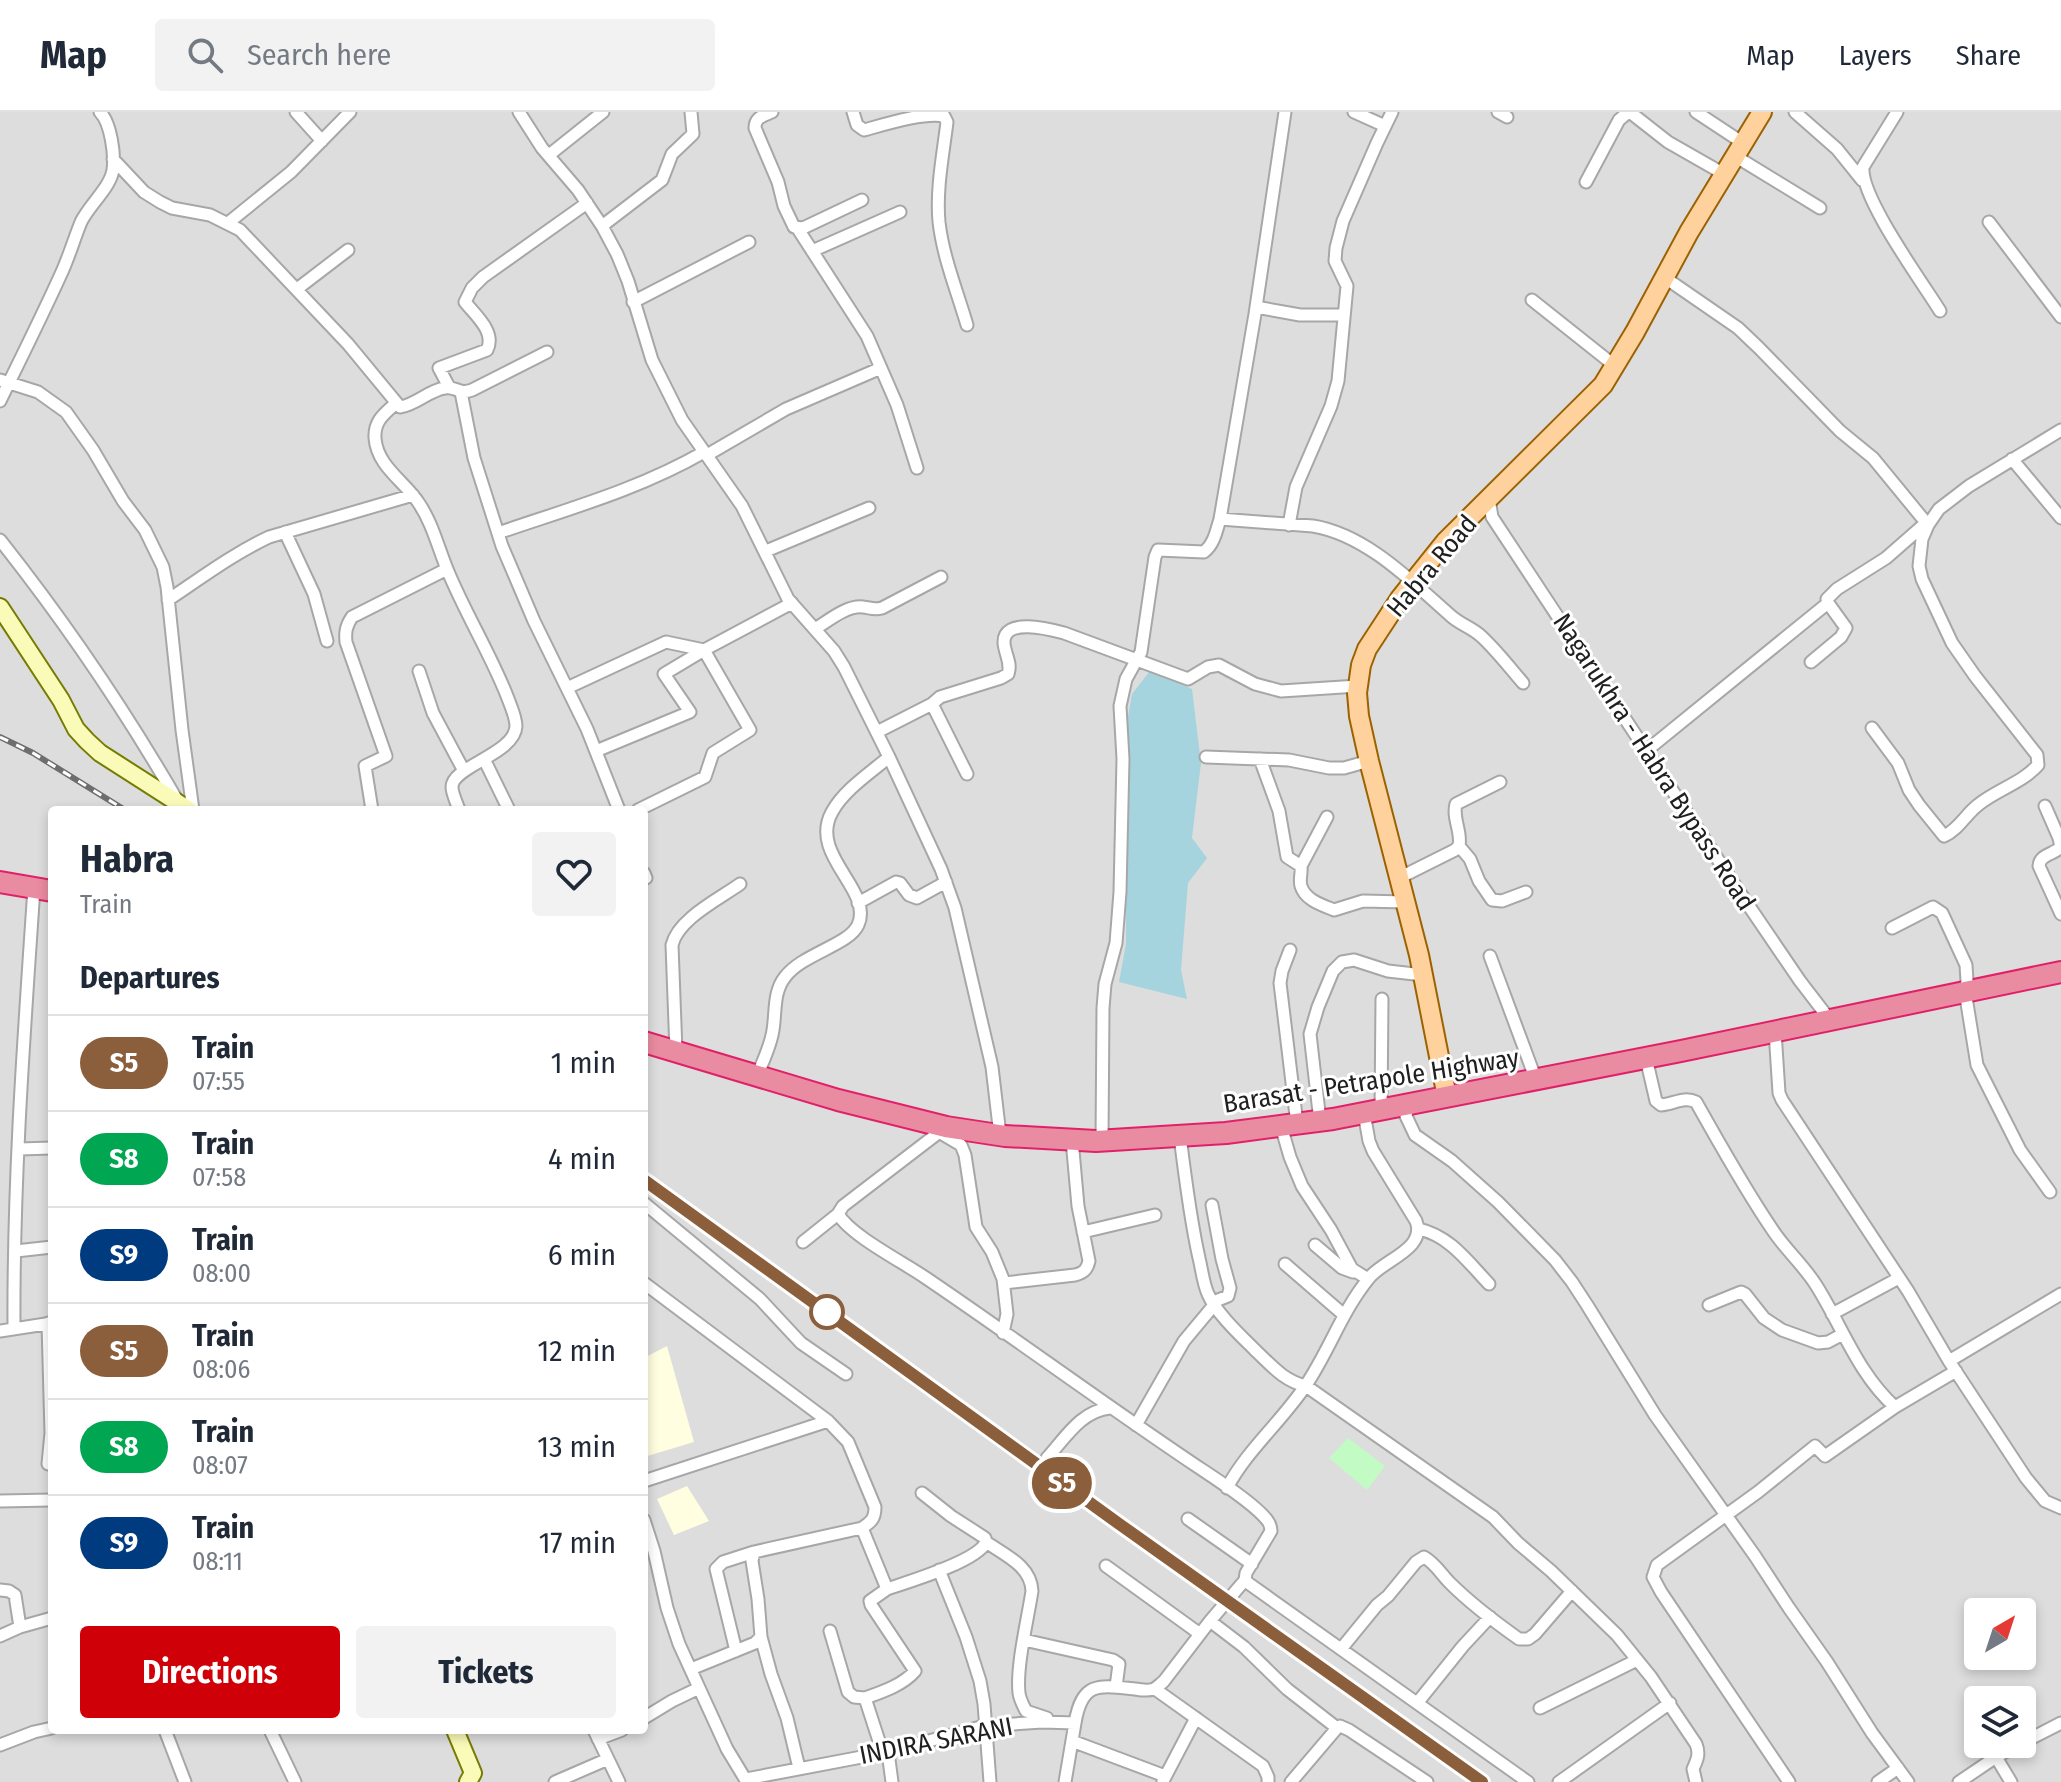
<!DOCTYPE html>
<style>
body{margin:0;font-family:"Fira Sans Condensed",sans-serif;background:#f2f2f3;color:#1f2937;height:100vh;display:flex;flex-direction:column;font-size:30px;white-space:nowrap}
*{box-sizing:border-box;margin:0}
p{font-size:26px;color:#747a83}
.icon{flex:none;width:44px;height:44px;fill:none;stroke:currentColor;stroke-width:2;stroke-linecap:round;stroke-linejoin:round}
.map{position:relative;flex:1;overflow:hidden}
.side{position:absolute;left:48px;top:694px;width:600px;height:928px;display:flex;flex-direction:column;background:#fff;border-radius:8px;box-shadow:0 4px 12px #0003}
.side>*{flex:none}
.badge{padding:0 16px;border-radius:26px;font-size:28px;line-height:52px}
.needle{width:52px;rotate:39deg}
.buttons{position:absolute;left:1964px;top:1486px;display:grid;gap:16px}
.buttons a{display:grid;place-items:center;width:72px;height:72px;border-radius:8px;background:#fff;box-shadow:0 4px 12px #0003;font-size:40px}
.map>.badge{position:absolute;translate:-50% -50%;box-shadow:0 0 0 4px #fff}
h2{padding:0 32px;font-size:30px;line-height:72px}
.round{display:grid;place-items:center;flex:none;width:84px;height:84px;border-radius:8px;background:#f2f2f3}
.head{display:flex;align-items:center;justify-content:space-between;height:136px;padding:0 32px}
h1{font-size:38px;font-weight:700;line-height:60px}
.button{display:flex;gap:16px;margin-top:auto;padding:16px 32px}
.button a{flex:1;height:92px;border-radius:8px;background:#d00008;color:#fff;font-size:32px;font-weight:700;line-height:92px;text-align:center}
.button a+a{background:#f2f2f3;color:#1f2937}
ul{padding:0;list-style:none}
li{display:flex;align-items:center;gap:24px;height:96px;padding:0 32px;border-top:2px solid #e0e1e3}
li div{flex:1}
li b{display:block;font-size:30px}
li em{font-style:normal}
li .badge{min-width:88px;font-weight:700;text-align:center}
header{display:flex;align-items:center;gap:48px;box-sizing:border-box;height:112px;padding:0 40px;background:#fff;border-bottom:2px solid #e0e1e3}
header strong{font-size:38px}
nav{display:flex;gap:44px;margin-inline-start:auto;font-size:28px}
.search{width:560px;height:72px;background:#f2f2f3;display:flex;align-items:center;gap:20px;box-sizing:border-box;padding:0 28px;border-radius:8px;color:#747a83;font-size:30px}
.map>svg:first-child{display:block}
.residential{fill:#dedddd;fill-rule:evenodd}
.education{fill:#fffee1}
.park{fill:#c3fbc5}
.water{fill:#a5d4df}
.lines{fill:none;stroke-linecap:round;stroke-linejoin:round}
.street-casing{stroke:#a7a7a7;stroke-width:15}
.secondary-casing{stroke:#747c02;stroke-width:20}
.primary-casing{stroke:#9c6200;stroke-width:22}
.highway-casing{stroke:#e0216a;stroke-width:24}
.street{stroke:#fff;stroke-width:11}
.secondary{stroke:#fbfbb9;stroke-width:16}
.primary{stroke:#fed19d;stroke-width:18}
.highway{stroke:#ea8ca1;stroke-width:20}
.rail-casing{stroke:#6e6e6e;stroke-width:6}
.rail{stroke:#fff;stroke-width:3;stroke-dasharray:9;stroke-linecap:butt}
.line-casing{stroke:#fff;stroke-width:18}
.line{stroke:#8b5e3c;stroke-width:12}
.stop-dot{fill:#fff;stroke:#8b5e3c;stroke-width:4}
.labels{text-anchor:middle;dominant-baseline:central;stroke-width:6;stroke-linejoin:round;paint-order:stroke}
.street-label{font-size:26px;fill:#202020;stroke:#fff}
</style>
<header>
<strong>Map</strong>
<div class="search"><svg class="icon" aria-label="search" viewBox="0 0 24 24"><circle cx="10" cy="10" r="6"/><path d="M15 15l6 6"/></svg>Search here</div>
<nav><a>Map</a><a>Layers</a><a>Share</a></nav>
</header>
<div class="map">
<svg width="2061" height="1670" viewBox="0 0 2061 1670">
<rect width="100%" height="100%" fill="#f1ede6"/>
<path class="residential" d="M0 0H2061V1670H0ZM52 698H644V1618H52ZM1978 1500H2022V1544H1978ZM1978 1588H2022V1632H1978Z"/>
<path class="education" d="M667 1234 694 1330 644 1345V1246Z
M687 1374 709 1409 674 1423 657 1387Z"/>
<path class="park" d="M1348 1326 1385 1354 1367 1378 1329 1346Z"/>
<path class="water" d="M1150 559 1192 577 1201 651 1192 726 1207 746 1188 771 1181 858 1187 887 1119 870 1126 832V616L1132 582Z"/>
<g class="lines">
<defs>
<path id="street" d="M296 0 322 29
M519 0 542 36 578 78 602 114 617 142 628 169 652 248 682 308 742 394 788 487 834 539 844 555 889 645 941 757 955 796 992 955 1000 1023
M772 0C763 4 755 5 755 16L778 70 784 94 794 115 803 116 862 88
M853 0 857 13 864 18C886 12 924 0 944 4L947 10C943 43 936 77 939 110 943 145 957 179 967 213
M1354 0 1385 14
M1498 0 1507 5
M1696 0 1743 31
M1795 0 1837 37 1862 68
M1897 0 1863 55C1860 85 1922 170 1940 199
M549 43 603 0
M1735 44 1820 96
M113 47 144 80 160 90 172 96 210 103 240 118 348 232 400 295C416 293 429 278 445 276 456 274 459 283 472 278L547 240
M1586 70 1619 8 1626 2 1631 1 1668 30 1724 62
M1989 110 2061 205
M228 111 291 60 350 0
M602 114 662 68 672 42 693 22 691 0
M798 117 867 224 897 293 917 356
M812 139 900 100
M1664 165 1738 216 1759 236 1840 319 1873 346 1928 413
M297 177 348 138
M1532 188 1615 254
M633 190 749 130
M1256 195 1300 203H1344
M0 268 38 280 66 300 93 338 123 389 145 418 163 455 167 475 182 618 193 698
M449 275 439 256 487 238C496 220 476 204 465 190L472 176 483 165 587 91
M461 280 474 346 502 434 534 509 587 617 619 698
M0 289C21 246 42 204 61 162 69 145 74 127 81 110 89 93 110 76 113 58 115 43 111 11 100 0
M395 292C384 302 374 309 375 326 377 354 404 369 418 390 432 410 438 435 447 457 465 501 490 541 507 584 510 592 516 605 516 614 515 642 452 654 452 675 452 682 457 691 459 698
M707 343 786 297 881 256
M2012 347 2061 406
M1489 387 1492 405 1736 775 1800 869 1830 908
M1220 407 1313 414C1367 423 1412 470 1451 504 1461 513 1473 516 1482 525 1497 539 1510 556 1523 571
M1289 413 1296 375 1331 294 1338 269 1347 174 1335 149 1336 136 1343 109 1377 31 1392 0
M285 420 314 482 327 529
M498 421C568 397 640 377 704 340
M0 428C65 510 124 597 177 688
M766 439 869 396
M168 488C201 466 233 442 269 425L413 383
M815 517C828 509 847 493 863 495 871 496 874 498 882 496L941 465
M1811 550 1841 525 1846 516 1828 491 1827 487 1837 477 1886 446 1926 411
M419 559 433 601 464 659
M567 576 666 530 704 538 792 491
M1872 616 1898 651 1909 678 1919 693 1944 724C1958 718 1966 702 1978 693 1996 678 2022 671 2038 653L2037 643 1975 564 1952 531 1922 467 1919 454 1922 427 1928 413 1939 397 1969 374 2061 318
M877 620 932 592
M596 639 690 600 664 562 704 538 750 618 713 641 705 665 638 698
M1646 639 1828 491
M1206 645 1289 648 1329 656H1344L1369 649
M484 647 509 698
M1260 647 1279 699 1287 745 1301 754C1302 760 1299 768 1301 774 1305 788 1322 793 1334 798L1363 789 1405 790
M967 662 932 592 940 585 1001 566 1008 562C1012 551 1005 543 1004 531 1003 505 1049 517 1064 521L1188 567 1208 555 1219 553 1255 572 1281 579 1358 574
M2045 694 2059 726 2061 735C2053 743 2040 742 2039 754L2061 802
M372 698 365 654 386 644 346 530C345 520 346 514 352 505L447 457
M1459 734 1470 747 1479 769 1492 788 1502 789 1526 780
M1301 754 1327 705
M644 761 646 766
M1399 766 1455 738 1459 734C1462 720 1452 706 1456 692L1500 670
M858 791 896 770 900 771 909 783 917 786 946 770
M1892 816 1933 795 1942 801 1966 853 1967 869 1965 879 1977 953 2020 1038 2050 1080
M1290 838 1282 859 1280 871 1297 1012
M1490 844 1536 968
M1775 919 1779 981 1782 988 1908 1179 1949 1249 2026 1366 2045 1389 2061 1396
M676 939 672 833C678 807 719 787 740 772
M1646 946 1656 989 1661 993C1674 992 1684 984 1696 990 1721 1034 1745 1078 1774 1120 1787 1139 1804 1154 1816 1173 1842 1214 1858 1262 1895 1295
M757 964C763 949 771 933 773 918 776 900 773 880 785 865 802 842 849 833 858 813 874 778 808 743 832 700 844 678 870 661 889 645
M1408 992 1406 1004 1415 1023 1452 1049 1498 1090 1555 1148 1572 1170 1587 1193 1655 1303 1755 1444 1789 1496 1827 1550 1872 1621 1908 1670
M1381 998 1382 887
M1320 1009 1310 922 1318 895 1333 859 1342 850 1354 848 1388 859 1423 863
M1281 1014 1290 1045 1302 1074 1331 1118 1352 1157 1368 1167
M946 1015 843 1094 838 1102C851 1124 903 1150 926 1166 1016 1227 1104 1292 1195 1353 1213 1365 1254 1391 1267 1408 1271 1413 1270 1413 1271 1419L1246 1461 1245 1468 1248 1471 1528 1670
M939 1020 961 1033 965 1043 976 1115 992 1140 1003 1167 1007 1202 1003 1221
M1180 1024C1185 1065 1190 1106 1199 1146 1202 1158 1203 1171 1208 1182 1216 1201 1241 1224 1256 1239 1272 1254 1284 1269 1306 1274L1493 1405 1518 1431 1551 1459 1617 1523 1651 1565 1696 1632C1700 1642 1697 1648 1693 1657L1696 1670
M1102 1029 1103 896 1105 872 1116 831 1120 780 1123 647 1120 594 1126 567 1141 540 1155 445 1158 438 1204 440C1214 432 1216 420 1220 407L1255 202 1285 0
M19 1037 52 1036
M644 1091 760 1187 801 1231 846 1262
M1212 1093 1222 1147 1230 1176 1228 1184 1213 1190
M1419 1117C1450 1124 1468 1150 1489 1172
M1083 1120 1155 1103
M803 1130 838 1102
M1315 1133 1342 1156 1353 1160
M16 1139 52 1135
M1285 1152 1344 1203
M644 1171 828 1309 848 1330 875 1395C875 1407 871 1410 862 1416L887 1477 870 1489 871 1493 915 1559C903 1573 882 1580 865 1586L879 1629 888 1640
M1004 1171 1075 1163C1083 1161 1087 1158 1089 1149L1078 1094 1072 1028
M1709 1193 1741 1180 1745 1182 1764 1206 1782 1218 1818 1231 1828 1230 1843 1222
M1832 1202 1899 1166
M48 1211 51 1321 48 1352
M14 1217C13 1070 24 923 34 776
M0 1219 52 1211
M1949 1249 2061 1182
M1136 1313 1184 1229 1214 1193
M1047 1346C1066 1325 1081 1299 1110 1296
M644 1369 828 1309
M1227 1376C1247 1338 1282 1309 1306 1273 1329 1239 1342 1199 1369 1166 1383 1148 1427 1137 1416 1109L1373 1039 1369 1029 1364 1001
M0 1389 52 1388
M1188 1407 1252 1452
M644 1408 654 1439 667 1496 679 1532 727 1637 747 1670
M986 1430C1005 1443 1031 1454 1032 1479 1028 1506 1016 1554 1019 1581 1020 1588 1023 1593 1026 1599L1047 1606
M1106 1454 1200 1522
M939 1458 966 1525 980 1569 984 1592 990 1670
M887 1477C908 1470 978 1449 986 1430L985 1426 951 1404 922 1381
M0 1478 9 1479 15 1483 20 1515
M1210 1509 1244 1535 1287 1577 1337 1616
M830 1519 848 1580 854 1585 865 1586
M0 1524 20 1515 52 1506
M761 1525 771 1562 787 1606 799 1656
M1024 1528 1113 1548 1119 1552 1116 1575
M1341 1537 1377 1493 1388 1484 1416 1450 1424 1445C1435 1451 1441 1462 1450 1471 1471 1492 1495 1510 1519 1527H1528L1535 1522 1572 1479
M736 1539 716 1457 723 1450 754 1440
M691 1557 755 1531 761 1525 758 1487 752 1449 754 1440 862 1416
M1155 1577 1263 1654 1268 1665V1670
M1418 1590 1463 1534 1490 1505
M1540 1596 1637 1548
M644 1606 672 1589 699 1576
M165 1618 185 1670
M270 1618 295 1670
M594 1618 619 1670
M598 1627 622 1618
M1072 1629 1165 1664
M2022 1631 2061 1611
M0 1633 34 1620 52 1616
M888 1640 892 1670
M1996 1645 2011 1670
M746 1667 888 1640 984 1614 1042 1610 1075 1611C1082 1569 1099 1573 1135 1577 1141 1578 1149 1579 1154 1577 1155 1577 1163 1570 1164 1569L1210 1509 1245 1468
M1163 1669 1196 1606
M555 1670 608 1647
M1065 1670 1075 1611
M1291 1670 1337 1616 1340 1614 1349 1618 1427 1670
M1559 1670 1670 1591
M1789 1670 1661 1480 1653 1465 1657 1453 1758 1380 1815 1334 1825 1344 1895 1295 1956 1259
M1878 1670 1898 1656
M1959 1670 1996 1645 2020 1632"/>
<path id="secondary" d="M0 495 61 588 76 617 87 629 100 641 189 698
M455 1618 473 1661 468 1670"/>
<path id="primary" d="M1447 985 1419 843 1369 649 1359 604 1357 581 1361 553 1367 537 1401 485 1445 430 1603 273 1635 220 1689 120 1762 0"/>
<path id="highway" d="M0 770 52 779
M644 930 838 988 946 1015 1005 1024 1096 1029 1226 1021 1333 1007 1681 939 2061 860"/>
</defs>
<use href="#street" class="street-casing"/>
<use href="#secondary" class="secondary-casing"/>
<use href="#primary" class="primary-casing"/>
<use href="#highway" class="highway-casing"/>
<use href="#street" class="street"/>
<use href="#secondary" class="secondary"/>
<use href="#primary" class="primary"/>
<use href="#highway" class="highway"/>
<defs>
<path id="rail" d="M0 625 33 641 125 698
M644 1068 1122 1414 1482 1670"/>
</defs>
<use href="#rail" class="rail-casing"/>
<use href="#rail" class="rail"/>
</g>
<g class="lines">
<defs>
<path id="line" d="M644 1068 1122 1414 1482 1670"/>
</defs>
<use href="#line" class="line-casing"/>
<use href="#line" class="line"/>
</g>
<circle class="stop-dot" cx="827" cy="1200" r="16"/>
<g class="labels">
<g class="street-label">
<text transform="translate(1432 454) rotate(-50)">Habra Road</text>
<text transform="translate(1654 650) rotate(57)">Nagarukhra - Habra Bypass Road</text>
<text transform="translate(1371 969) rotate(-9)">Barasat - Petrapole Highway</text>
<text transform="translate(936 1629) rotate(-11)">INDIRA SARANI</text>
</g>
</g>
</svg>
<div class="buttons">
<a><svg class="needle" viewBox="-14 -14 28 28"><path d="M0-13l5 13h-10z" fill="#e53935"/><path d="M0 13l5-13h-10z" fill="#747a83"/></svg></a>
<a><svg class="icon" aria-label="layers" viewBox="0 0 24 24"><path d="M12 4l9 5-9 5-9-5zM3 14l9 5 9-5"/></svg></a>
</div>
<b class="badge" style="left:1062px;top:1371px;background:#8b5e3c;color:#fff">S5</b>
<section class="side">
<div class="head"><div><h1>Habra</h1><p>Train</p></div><a class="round"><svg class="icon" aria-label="heart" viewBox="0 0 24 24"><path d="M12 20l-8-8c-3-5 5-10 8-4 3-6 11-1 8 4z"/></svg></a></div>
<h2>Departures</h2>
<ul>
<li><span class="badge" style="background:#8b5e3c;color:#fff">S5</span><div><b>Train</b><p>07:55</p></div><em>1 min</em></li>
<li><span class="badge" style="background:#00a651;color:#fff">S8</span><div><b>Train</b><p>07:58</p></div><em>4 min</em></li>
<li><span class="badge" style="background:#003b80;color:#fff">S9</span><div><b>Train</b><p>08:00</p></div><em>6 min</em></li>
<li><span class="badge" style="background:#8b5e3c;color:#fff">S5</span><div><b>Train</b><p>08:06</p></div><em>12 min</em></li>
<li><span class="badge" style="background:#00a651;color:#fff">S8</span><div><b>Train</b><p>08:07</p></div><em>13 min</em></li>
<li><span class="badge" style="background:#003b80;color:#fff">S9</span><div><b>Train</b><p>08:11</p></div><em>17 min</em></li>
</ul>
<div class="button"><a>Directions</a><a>Tickets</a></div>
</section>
</div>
